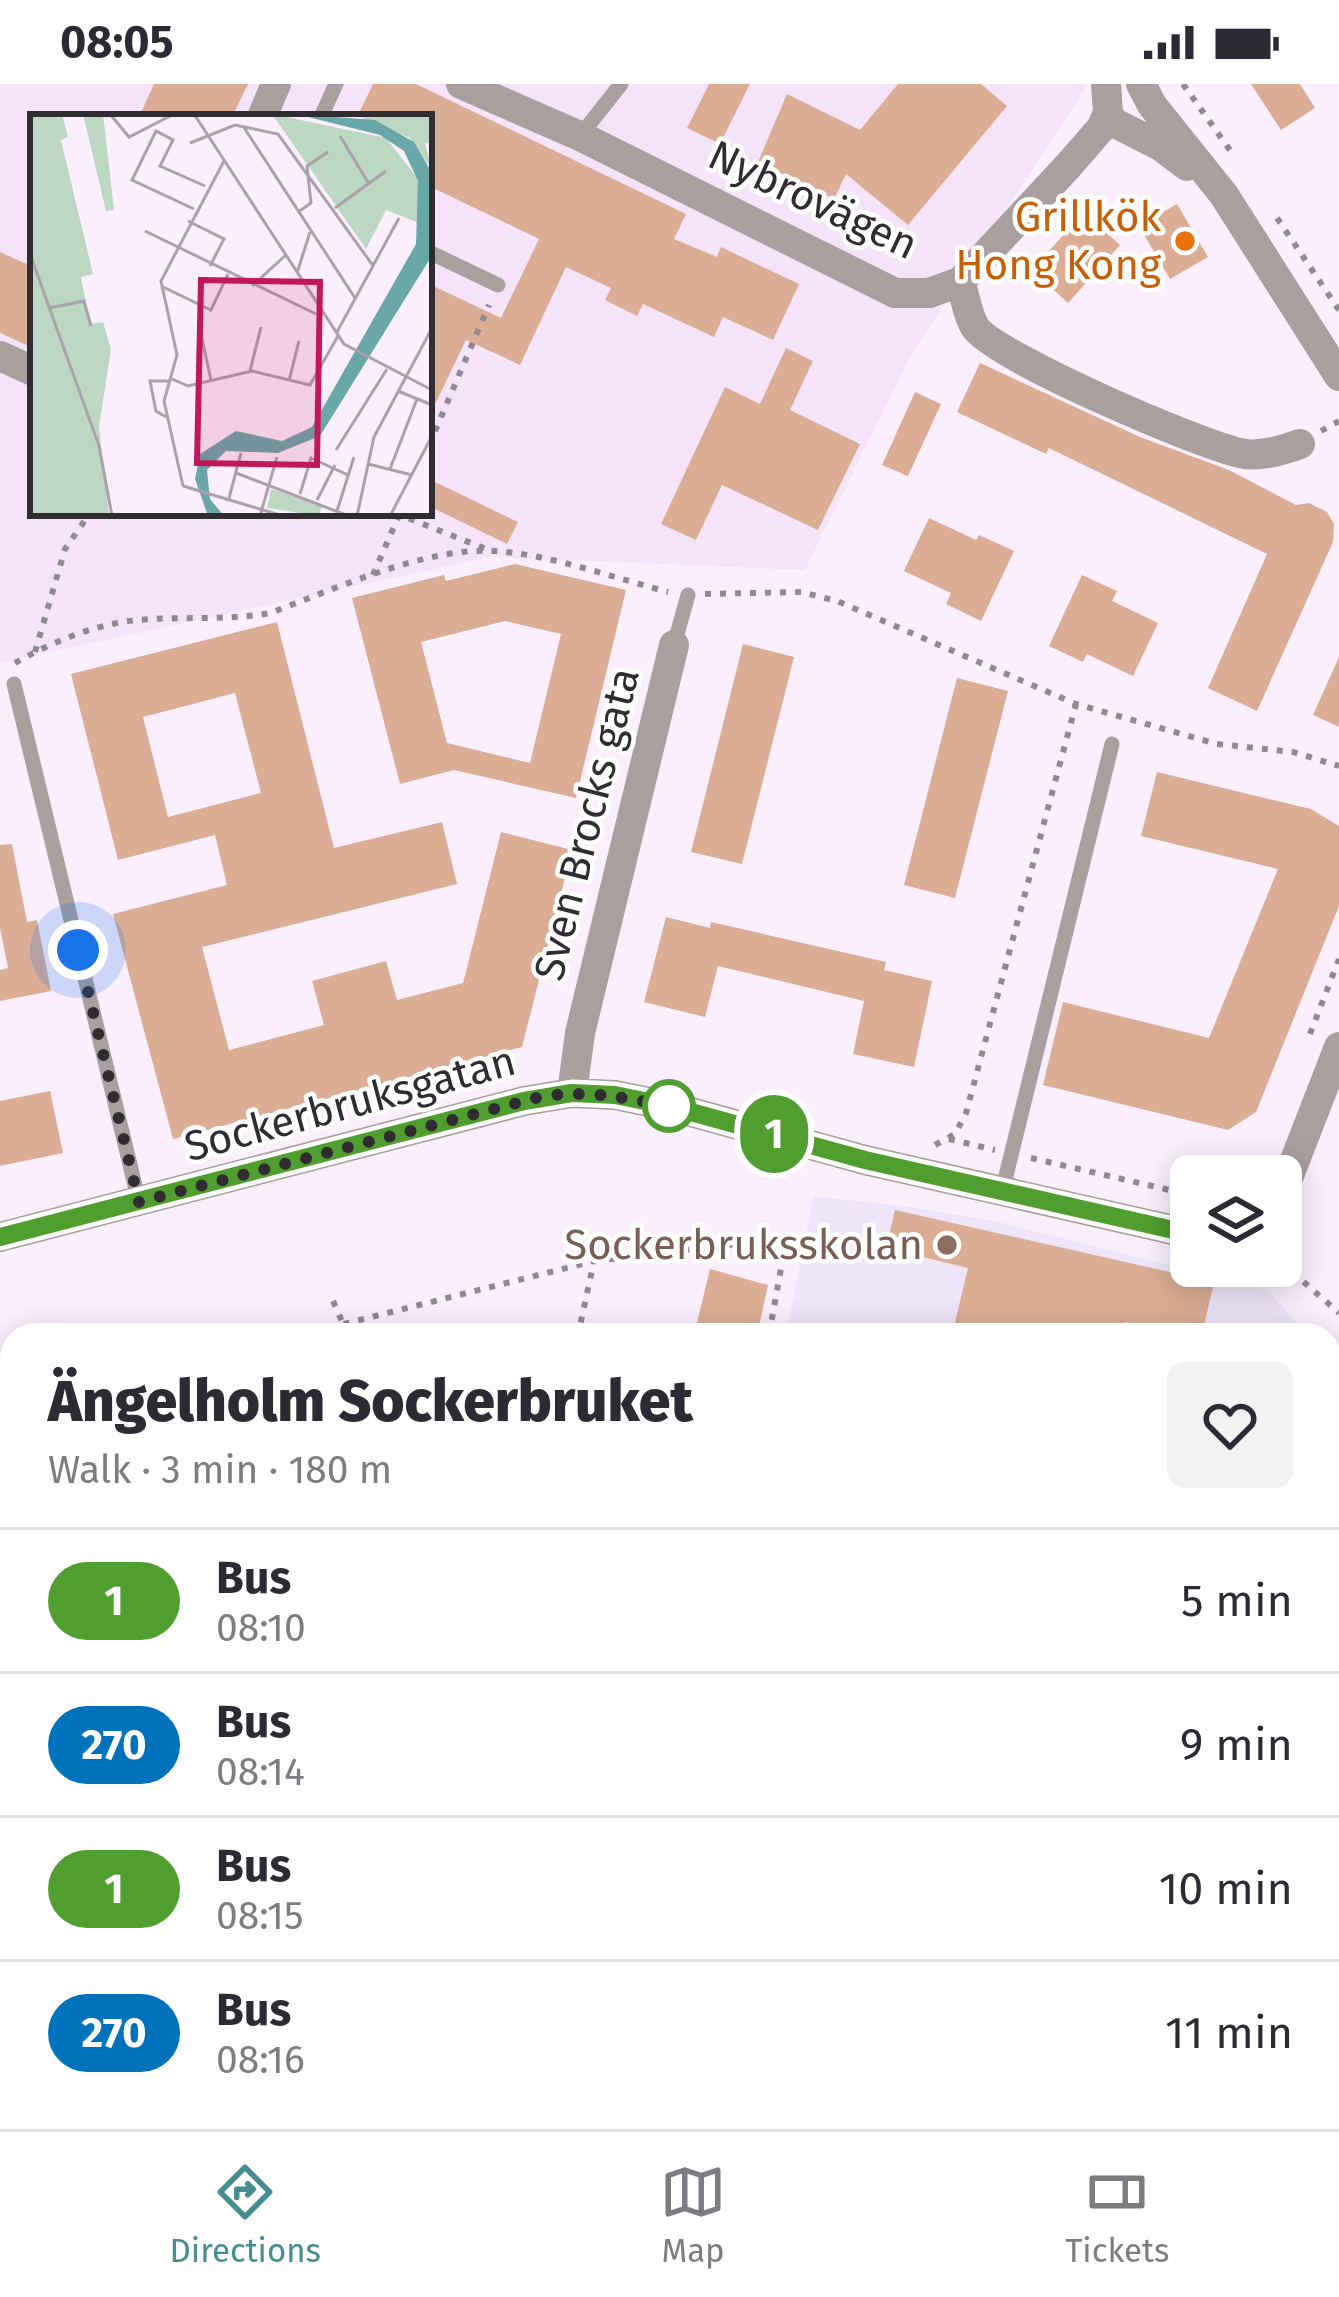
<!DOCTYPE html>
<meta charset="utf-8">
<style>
body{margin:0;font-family:"Fira Sans",sans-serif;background:#f2f2f3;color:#2b2b33;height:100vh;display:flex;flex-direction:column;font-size:45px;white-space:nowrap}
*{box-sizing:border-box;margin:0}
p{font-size:39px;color:#7c7c81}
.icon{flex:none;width:66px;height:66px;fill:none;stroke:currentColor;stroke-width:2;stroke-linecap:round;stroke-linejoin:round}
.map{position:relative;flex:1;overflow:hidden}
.sheet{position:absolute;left:0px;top:1239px;width:1341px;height:807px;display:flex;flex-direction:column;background:#fff;border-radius:36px 36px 0 0;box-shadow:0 6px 30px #0003}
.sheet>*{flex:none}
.badge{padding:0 24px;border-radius:39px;font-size:42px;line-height:78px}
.fabs{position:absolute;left:1170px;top:1071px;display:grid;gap:24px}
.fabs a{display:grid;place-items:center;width:132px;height:132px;border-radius:18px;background:#fff;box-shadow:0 6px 30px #0003;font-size:60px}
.you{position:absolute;width:60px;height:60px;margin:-30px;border:9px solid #fff;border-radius:50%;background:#1a73e8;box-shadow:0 0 0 18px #1a73e833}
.map>.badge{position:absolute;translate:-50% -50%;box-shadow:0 0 0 6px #fff}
.round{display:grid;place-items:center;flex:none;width:126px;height:126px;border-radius:18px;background:#f2f2f3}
.summary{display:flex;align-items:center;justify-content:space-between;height:204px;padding:0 48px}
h1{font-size:57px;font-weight:800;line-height:90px}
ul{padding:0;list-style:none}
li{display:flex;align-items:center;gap:36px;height:144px;padding:0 48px;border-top:3px solid #e1e1e2}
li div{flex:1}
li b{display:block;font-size:45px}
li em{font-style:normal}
li .badge{min-width:132px;font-weight:700;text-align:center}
.status{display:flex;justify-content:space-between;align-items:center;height:84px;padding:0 60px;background:#fff;direction:ltr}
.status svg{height:33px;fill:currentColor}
.tab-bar{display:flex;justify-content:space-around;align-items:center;height:168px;border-top:3px solid #e1e1e2;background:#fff;font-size:33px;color:#7c7c81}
.tab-bar a{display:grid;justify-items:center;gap:6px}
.tab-bar .active{color:#458d91}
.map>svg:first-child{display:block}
.built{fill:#f5e4f9;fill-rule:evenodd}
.education{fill:#efe5fa}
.water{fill:#69a7a9}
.building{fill:#dbad94;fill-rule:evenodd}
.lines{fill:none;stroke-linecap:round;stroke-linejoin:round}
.path{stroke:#908892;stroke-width:6;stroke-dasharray:6 9;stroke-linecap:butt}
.service{stroke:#a89f9e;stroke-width:15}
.pedestrian{stroke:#a89f9e;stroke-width:21}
.minor{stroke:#a89f9e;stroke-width:30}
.tertiary{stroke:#a89f9e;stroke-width:30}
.line-casing{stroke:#fff;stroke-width:27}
.line{stroke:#509e2f;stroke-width:18}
.walk{stroke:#312c32;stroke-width:12;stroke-dasharray:0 21.6}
.food-dot{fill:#e8710a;stroke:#fff;stroke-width:4.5}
.stop-dot{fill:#fff;stroke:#509e2f;stroke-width:6}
.education-dot{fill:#8d6e63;stroke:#fff;stroke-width:4.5}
.labels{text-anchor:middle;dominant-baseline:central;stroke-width:9;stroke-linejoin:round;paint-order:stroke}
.street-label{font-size:42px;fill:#312c32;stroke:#fff}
.food-label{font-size:42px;fill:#c56008;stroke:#fff;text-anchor:end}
.education-label{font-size:42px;fill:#785e54;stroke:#fff;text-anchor:end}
.inset-road{fill:none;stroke:#aaa1ac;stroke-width:3}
.view{fill:#c2185b;fill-opacity:0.15;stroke:#c2185b;stroke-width:6}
.inset-edge{fill:none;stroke:#312c32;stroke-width:6}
</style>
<div class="status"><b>08:05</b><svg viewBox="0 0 49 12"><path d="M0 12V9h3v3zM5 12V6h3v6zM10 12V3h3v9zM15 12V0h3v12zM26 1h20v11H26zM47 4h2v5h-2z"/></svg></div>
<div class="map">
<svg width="1339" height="2045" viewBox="0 0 1339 2045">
<rect width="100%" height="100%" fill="#fbeffd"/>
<path class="built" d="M0 0H1083L1086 3 910 273 805 486 490 473 0 579ZM33 33H429V429H33Z"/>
<path class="education" d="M814 1112 909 1123 990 1136 1268 1206 1307 1251H786Z"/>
<path class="water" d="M1339 1496V1739L1329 1747V1514Z
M12 1988V2034H167L156 2045H0V2031Z"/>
<path class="building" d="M154 0H248L232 33H139Z
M373 0H416L686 130 674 155 717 173 721 163 799 200 773 256 723 233 714 253 643 220 637 232 605 216 611 204 566 183 520 281 466 256 429 333V200L501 234 539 155 429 102V33H357Z
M709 0H750L720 60 687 44Z
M898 0H981L1007 22 908 141 846 90 834 115 758 78 787 10 860 46Z
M1251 0H1300L1315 24 1281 46Z
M1177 120 1208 173 1170 195 1139 142Z
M1084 128 1120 161 1068 219 1032 186Z
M0 168 33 183V264L0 249Z
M786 264 813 277 790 326 860 360 818 446 722 401 696 456 661 440 725 303 760 320Z
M980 279 1140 353 1229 386 1296 421 1309 419 1327 428 1334 440 1333 458 1257 627 1208 604 1267 470 1049 364 1046 370 957 328Z
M915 308 941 320 908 392 882 381Z
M429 395 518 438 507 460 429 422Z
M929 434 976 456 979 451 1014 467 981 537 946 520 951 509 904 487Z
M515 480 626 506 576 714 454 686 400 700 352 514 444 491 446 497ZM505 537 561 550 530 679 447 659 421 558Z
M1082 491 1117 507 1112 517 1158 539 1133 592 1087 570 1083 578 1049 562Z
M277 538 334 764 442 738 457 800 202 863 229 966 324 941 312 897 386 877 397 916 463 899 501 748 572 766 522 963 173 1055 113 830 227 801 215 751 118 776 71 590ZM235 609 261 709 168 733 143 633Z
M743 560 794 573 742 780 691 768Z
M1339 573V643L1313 631Z
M957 594 1008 607 955 814 904 801Z
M1157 688 1311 725 1339 742V822L1256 1028 1228 1046 1043 1001 1063 918 1209 954 1278 785 1141 752Z
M12 760 27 838 37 836 51 907 0 917V886L8 884 0 844V761Z
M666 833 710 844 711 838 886 878 884 886 932 897 914 983 853 970 864 917 718 882 705 933 644 918Z
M50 1007 63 1069 0 1082V1017Z
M895 1126 1214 1198 1202 1251H1181L1125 1238 1122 1251H952L968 1184 886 1164Z
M710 1185 768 1201 757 1251H694Z"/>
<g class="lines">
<path class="path" d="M1183 0 1232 69
M1277 134 1339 226
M1321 347 1339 337
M429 361 489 221
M395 429 486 465
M373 491 400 429
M705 510 801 508 837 517 1076 620 1217 660 1293 668 1339 682
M35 568 65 465 90 429
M15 579C52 558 95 540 138 536 182 532 226 537 270 529 336 505 424 463 495 467 548 470 615 494 668 508
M1310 950 1339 875
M949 1055 995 1066
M935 1061 955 1050 966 1029 1076 620
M1031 1074 1191 1111
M594 1177 770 1156 782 1179 769 1251
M1281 1178 1339 1229
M333 1217 348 1251
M300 1251 594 1177 578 1251
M1329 1387 1339 1366
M0 1602 12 1606
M0 1651 12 1646
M1329 1823 1339 1812
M0 1870 12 1869
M0 1915 12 1899"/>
<path class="service" d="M321 33 336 0
M580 52 621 0
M429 168 498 201
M674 561 688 511
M14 600 139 1118
M1002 1108 1112 660"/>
<path class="pedestrian" d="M1329 1970 1339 1972"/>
<path class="minor" d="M461 0 580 52 895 209H929L960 198 1069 81 1102 43 1108 29
M262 33 276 0
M960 198C965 211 967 230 975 243 993 272 1206 364 1245 370 1264 372 1283 366 1300 360
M0 272 33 287
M572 1009 580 949 674 561
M1281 1112 1339 963
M0 1153 524 1017 572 1009 615 1011 669 1022 865 1076 1191 1150
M1329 1986 1339 1989
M455 2045 458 2034
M864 2045 867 2034
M1244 2045 1247 2034"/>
<path class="tertiary" d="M1106 0 1108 29 1113 38 1162 63 1187 82
M1141 0 1152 21 1224 111 1339 292"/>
</g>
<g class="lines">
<defs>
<path id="line" d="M0 1153 524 1017 572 1009 615 1011 669 1022 865 1076 1191 1150"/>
</defs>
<use href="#line" class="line-casing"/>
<use href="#line" class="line"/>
<path class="walk" d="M78 866 139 1118 544 1012C593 1006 623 1014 669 1022"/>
</g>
<circle class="food-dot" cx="1185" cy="157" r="12"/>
<circle class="stop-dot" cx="669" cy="1022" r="24"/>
<circle class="education-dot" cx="947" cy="1161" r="12"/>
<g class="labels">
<g class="street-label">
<text transform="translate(813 116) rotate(25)">Nybrovägen</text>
<text transform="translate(587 740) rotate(-76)">Sven Brocks gata</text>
<text transform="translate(350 1020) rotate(-15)">Sockerbruksgatan</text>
</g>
<g class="food-label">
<text x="1161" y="133">Grillkök<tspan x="1161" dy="48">Hong Kong</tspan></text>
</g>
<g class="education-label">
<text x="923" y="1161">Sockerbruksskolan</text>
</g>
</g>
<g transform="translate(30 30)">
<rect width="402" height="402" fill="#fbeffd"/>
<path d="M0 0H32L38 23 31 26 63 160 51 163 60 210 73 208 81 235 69 313 79 402H0ZM53 0H73L84 96 76 97ZM242 0 356 24 389 66V109L356 96 336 135ZM323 0H402V30L395 29 402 56 380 24ZM241 375 292 392 289 402 237 394Z" fill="#bdd8c2"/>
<path d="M266 0 345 6 384 28 399 54 401 143 290 322 248 339 196 337 177 356 180 385 194 402H178L165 365 170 340 206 317 252 327 282 313 386 130 388 67 374 37 350 21Z" fill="#69a7a9"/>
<path class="inset-road" d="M80 0 99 23 144 0M164 0 314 230 402 276M213 12 325 184M310 22 339 70M160 29 205 11 248 20 344 153M305 94 356 57M164 95 102 66 126 17 143 26 130 52 175 72M268 98 281 89 277 52 298 38M158 107 194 125 180 152M115 117 286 200M0 140 69 332 82 402M267 159 280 118M131 172 181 196 198 160M222 172 256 141M19 194 54 187 61 212M307 218 369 104M171 220 181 266M220 257 231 213M142 265 158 272 222 257 280 271 308 222M259 267 269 227M368 277 402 291M136 303 126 297 120 267H141M306 336 357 255M338 350 382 361M360 355 387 285M206 359 319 402M153 372 134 287 147 241 131 167 194 47M153 372 253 402M270 380 281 344 318 361M199 384 211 339M287 386 305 351M307 397 324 343M230 402 247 343M327 402 344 323 402 214M360 402 402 322"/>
<path class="view" d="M171 166 290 168 287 351 167 349Z"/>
<rect width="402" height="402" class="inset-edge"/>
</g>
</svg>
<div class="fabs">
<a><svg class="icon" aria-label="layers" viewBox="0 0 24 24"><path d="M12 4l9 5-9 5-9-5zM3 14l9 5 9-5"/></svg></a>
</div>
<div class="you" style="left:78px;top:866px"></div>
<b class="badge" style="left:774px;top:1050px;background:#509e2f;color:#fff">1</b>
<section class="sheet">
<div class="summary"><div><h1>Ängelholm Sockerbruket</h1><p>Walk · 3 min · 180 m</p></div><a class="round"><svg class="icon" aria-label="heart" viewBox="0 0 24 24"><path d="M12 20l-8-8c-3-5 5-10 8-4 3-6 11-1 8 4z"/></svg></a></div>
<ul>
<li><span class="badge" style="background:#509e2f;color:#fff">1</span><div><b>Bus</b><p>08:10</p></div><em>5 min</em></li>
<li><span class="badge" style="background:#0072bc;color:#fff">270</span><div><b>Bus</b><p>08:14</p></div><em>9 min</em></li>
<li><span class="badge" style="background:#509e2f;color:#fff">1</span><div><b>Bus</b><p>08:15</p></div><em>10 min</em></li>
<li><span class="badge" style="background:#0072bc;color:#fff">270</span><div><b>Bus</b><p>08:16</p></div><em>11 min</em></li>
</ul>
</section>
</div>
<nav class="tab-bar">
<a class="active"><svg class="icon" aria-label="directions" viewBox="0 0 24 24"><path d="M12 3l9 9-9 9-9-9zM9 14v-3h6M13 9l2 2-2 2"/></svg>Directions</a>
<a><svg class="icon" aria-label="map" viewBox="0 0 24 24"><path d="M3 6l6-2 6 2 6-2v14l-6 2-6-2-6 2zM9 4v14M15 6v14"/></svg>Map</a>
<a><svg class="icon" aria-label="tickets" viewBox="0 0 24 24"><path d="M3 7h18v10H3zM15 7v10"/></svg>Tickets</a>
</nav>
